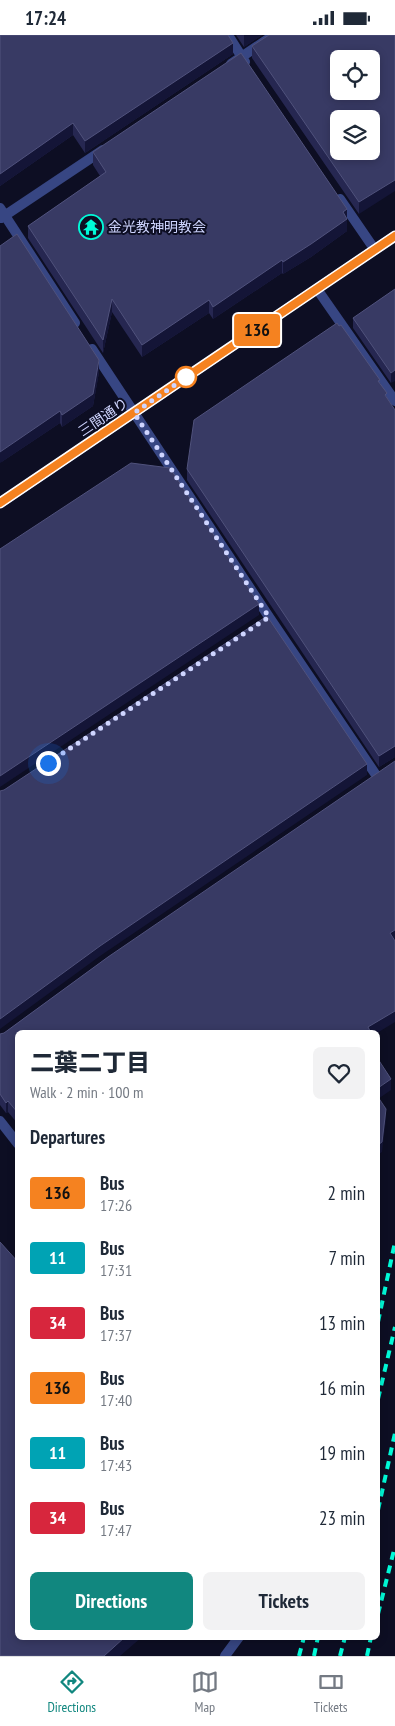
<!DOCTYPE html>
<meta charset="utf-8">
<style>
body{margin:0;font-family:"PT Sans Narrow","Noto Sans JP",sans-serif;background:#f2f2f3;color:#1f2937;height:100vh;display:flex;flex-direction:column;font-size:19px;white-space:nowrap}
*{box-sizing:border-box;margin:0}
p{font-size:16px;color:#747a83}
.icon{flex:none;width:28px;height:28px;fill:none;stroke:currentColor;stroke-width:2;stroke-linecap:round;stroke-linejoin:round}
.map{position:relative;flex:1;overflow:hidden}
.drawer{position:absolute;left:15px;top:995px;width:365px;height:610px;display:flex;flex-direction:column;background:#fff;border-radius:8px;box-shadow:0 2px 8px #0003}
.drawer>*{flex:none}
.badge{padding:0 10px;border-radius:4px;font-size:18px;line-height:32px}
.tools{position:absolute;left:330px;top:15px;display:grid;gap:10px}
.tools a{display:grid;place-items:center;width:50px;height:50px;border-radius:8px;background:#fff;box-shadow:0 2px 8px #0003;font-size:25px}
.you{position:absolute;width:25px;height:25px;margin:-12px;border:4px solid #fff;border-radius:50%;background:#1a73e8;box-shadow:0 0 0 8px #1a73e833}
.map>.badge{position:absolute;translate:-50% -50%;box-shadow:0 0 0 2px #fff}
h2{padding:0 15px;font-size:19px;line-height:45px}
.round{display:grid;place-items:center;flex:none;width:52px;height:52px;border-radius:8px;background:#f2f2f3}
.head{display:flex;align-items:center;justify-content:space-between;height:85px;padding:0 15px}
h1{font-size:24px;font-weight:800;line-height:38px}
.action{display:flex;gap:10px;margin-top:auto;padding:10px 15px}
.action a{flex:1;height:58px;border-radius:8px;background:#11877f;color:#fff;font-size:20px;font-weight:800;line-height:58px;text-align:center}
.action a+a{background:#f2f2f3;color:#1f2937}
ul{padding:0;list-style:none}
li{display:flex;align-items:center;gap:15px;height:65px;padding:0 15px}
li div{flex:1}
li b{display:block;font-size:19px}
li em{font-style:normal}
li .badge{min-width:55px;font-weight:700;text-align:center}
.status{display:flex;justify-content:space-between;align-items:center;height:35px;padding:0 25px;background:#fff;direction:ltr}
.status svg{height:14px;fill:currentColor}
.tab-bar{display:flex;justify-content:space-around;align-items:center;height:70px;border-top:1px solid #e0e1e3;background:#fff;font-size:14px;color:#747a83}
.tab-bar a{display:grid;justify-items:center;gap:2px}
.tab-bar .active{color:#11877f}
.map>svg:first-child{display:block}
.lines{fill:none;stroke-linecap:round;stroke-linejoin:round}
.street{stroke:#374683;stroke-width:10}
.secondary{stroke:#6686ff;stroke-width:10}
.rail{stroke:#00fad8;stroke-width:4;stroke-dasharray:8 6;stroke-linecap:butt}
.wall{fill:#262751}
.shaded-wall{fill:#141537}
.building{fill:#383a64;stroke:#50527c;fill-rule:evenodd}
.line-casing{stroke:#fff;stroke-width:11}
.line{stroke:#f58220;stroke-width:8}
.walk{stroke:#cfd5ff;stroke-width:5;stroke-dasharray:0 9}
.stop-dot{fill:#fff;stroke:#f58220;stroke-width:2.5}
.labels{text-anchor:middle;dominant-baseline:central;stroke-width:4;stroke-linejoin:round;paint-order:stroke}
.poi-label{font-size:14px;fill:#cfd5ff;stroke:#0d0e23;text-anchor:start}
.street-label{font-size:14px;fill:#cfd5ff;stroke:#0d0e23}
</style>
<div class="status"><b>17:24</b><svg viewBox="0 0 49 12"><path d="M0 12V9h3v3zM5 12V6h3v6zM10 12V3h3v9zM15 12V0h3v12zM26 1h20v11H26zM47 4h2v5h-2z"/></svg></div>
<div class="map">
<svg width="395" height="1621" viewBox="0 0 395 1621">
<rect width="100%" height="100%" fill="#0d0e23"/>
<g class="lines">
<path class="street" d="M228 0 245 27
M231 29 274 0
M340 164 375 215
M0 173 75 288
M1 183 103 115
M317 254 395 366
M92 314 269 582 376 740
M0 1086 18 1109
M225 1621 239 1602"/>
<path class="secondary" d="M0 468 395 201"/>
<path class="rail" d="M378 1287 395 1207
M378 1364 395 1292
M378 1475 395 1398
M378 1579 395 1511
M299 1621 304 1602
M314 1621 318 1602
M340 1621 345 1602
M367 1621 371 1602"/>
</g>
<path class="wall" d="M0 0 233 19 85 118 73 100 0 151Z
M236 0H262L244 12Z
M395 0 359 179 252 23V11Z
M93 117 347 187V196L311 222 283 239 282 238 213 284 209 278 142 322 112 277 103 318 28 203V191L100 141 93 130Z
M395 254 391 348 353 293V283Z
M99 337 93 371 62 392 60 388 0 428Z
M380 348 387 363 395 375V722L379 732 187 445V434Z
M108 922 377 998H18V1089L8 1077 6 1078 0 1070V999L4 998Z"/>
<path class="shaded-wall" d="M244 0H262L244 12Z
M233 8V19L85 118V106Z
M73 88V100L0 151V139Z
M395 145V156L359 179V167Z
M347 174V196L311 222 283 239V227Z
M282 225V238L213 284V272Z
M112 264V277L103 318V305Z
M209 265V278L142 322V310Z
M99 325V337L93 371 62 392V380Z
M395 335V346L391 348V338Z
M60 376V388L0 428V417Z
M259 569V580L0 752V741Z
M395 711V722L379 732V721Z
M367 729V740L100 921 0 994V984L100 911Z
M395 895V906L390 898Z
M395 976V987L377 998H368V992Z
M391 1044V1055L378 1064V1053Z
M8 1066V1077L6 1078V1068Z
M386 1074V1084L382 1117 378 1120V1110Z
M125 1602H142L120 1621H104Z"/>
<path class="building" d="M0 0H228L233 8 85 106 73 88 0 139Z
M269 0H395V145L359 167 252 11ZM339 24H371V56H339ZM339 84H371V116H339Z
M241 18 347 174 343 177 347 184 311 209 283 227 282 225 213 272 209 265 142 310 112 264 103 305 28 191 106 137 93 117Z
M17 199 99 325 93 359 62 380 60 376 0 417V211Z
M395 254V335L391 338 353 283Z
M337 288 339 291 341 290 380 345 378 346 387 358 385 360 395 375V711L379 721 187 434 194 385Z
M131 428 170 433 259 569 0 741V514Z
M267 581 367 729 100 911 0 984V756L4 755Z
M395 726V895L390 898 395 906V976L368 992 371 998H229L228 996 226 998H18V1078L8 1066 6 1068 0 1059V999L4 998 108 922Z
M378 1024 391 1044 378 1053Z
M378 1062 386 1074 382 1107 378 1110Z
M0 1207 18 1227V1602H125L104 1621H0Z"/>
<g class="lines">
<defs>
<path id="line" d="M0 468 395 201"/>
</defs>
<use href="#line" class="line-casing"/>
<use href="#line" class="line"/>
<path class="walk" d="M48 728 269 582 134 378 188 341 186 342"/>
</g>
<defs>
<symbol id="temple-ring" viewBox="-11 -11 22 22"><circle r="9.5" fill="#0d0e23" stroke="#00fad8" stroke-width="1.5"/><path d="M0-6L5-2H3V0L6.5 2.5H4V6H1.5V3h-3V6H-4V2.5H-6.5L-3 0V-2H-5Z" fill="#00fad8"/></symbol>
</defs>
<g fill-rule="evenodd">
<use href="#temple-ring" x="77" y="178" width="28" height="28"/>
</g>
<circle class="stop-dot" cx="186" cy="342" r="10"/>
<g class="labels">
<g class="poi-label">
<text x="108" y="192">金光教神明教会</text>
</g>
<g class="street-label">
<text transform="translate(103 382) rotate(-34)">三間通り</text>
</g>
</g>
</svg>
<div class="tools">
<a><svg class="icon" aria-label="locate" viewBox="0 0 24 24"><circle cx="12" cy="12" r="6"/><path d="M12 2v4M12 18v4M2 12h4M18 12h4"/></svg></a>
<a><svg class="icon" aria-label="layers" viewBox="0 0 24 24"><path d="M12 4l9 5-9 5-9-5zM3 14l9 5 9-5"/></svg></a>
</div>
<div class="you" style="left:48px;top:728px"></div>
<b class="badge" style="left:257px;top:295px;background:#f58220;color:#111">136</b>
<section class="drawer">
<div class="head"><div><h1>二葉二丁目</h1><p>Walk · 2 min · 100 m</p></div><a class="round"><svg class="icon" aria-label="heart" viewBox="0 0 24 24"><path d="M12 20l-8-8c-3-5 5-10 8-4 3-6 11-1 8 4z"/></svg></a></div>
<h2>Departures</h2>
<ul>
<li><span class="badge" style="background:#f58220;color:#111">136</span><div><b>Bus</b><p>17:26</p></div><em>2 min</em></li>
<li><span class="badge" style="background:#00a3b4;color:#fff">11</span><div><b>Bus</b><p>17:31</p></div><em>7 min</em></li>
<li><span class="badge" style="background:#d7263d;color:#fff">34</span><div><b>Bus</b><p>17:37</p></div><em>13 min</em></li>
<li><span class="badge" style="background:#f58220;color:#111">136</span><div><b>Bus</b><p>17:40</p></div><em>16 min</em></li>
<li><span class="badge" style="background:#00a3b4;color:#fff">11</span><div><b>Bus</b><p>17:43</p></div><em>19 min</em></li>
<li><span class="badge" style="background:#d7263d;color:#fff">34</span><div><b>Bus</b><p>17:47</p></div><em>23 min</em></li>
</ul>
<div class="action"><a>Directions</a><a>Tickets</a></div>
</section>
</div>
<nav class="tab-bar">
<a class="active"><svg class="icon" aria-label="directions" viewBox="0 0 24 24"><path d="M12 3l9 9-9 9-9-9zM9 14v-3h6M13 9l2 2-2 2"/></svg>Directions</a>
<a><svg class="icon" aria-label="map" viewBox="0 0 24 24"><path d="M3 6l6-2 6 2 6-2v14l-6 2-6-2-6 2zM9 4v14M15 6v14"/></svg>Map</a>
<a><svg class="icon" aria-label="tickets" viewBox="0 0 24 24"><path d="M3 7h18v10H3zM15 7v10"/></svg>Tickets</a>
</nav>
